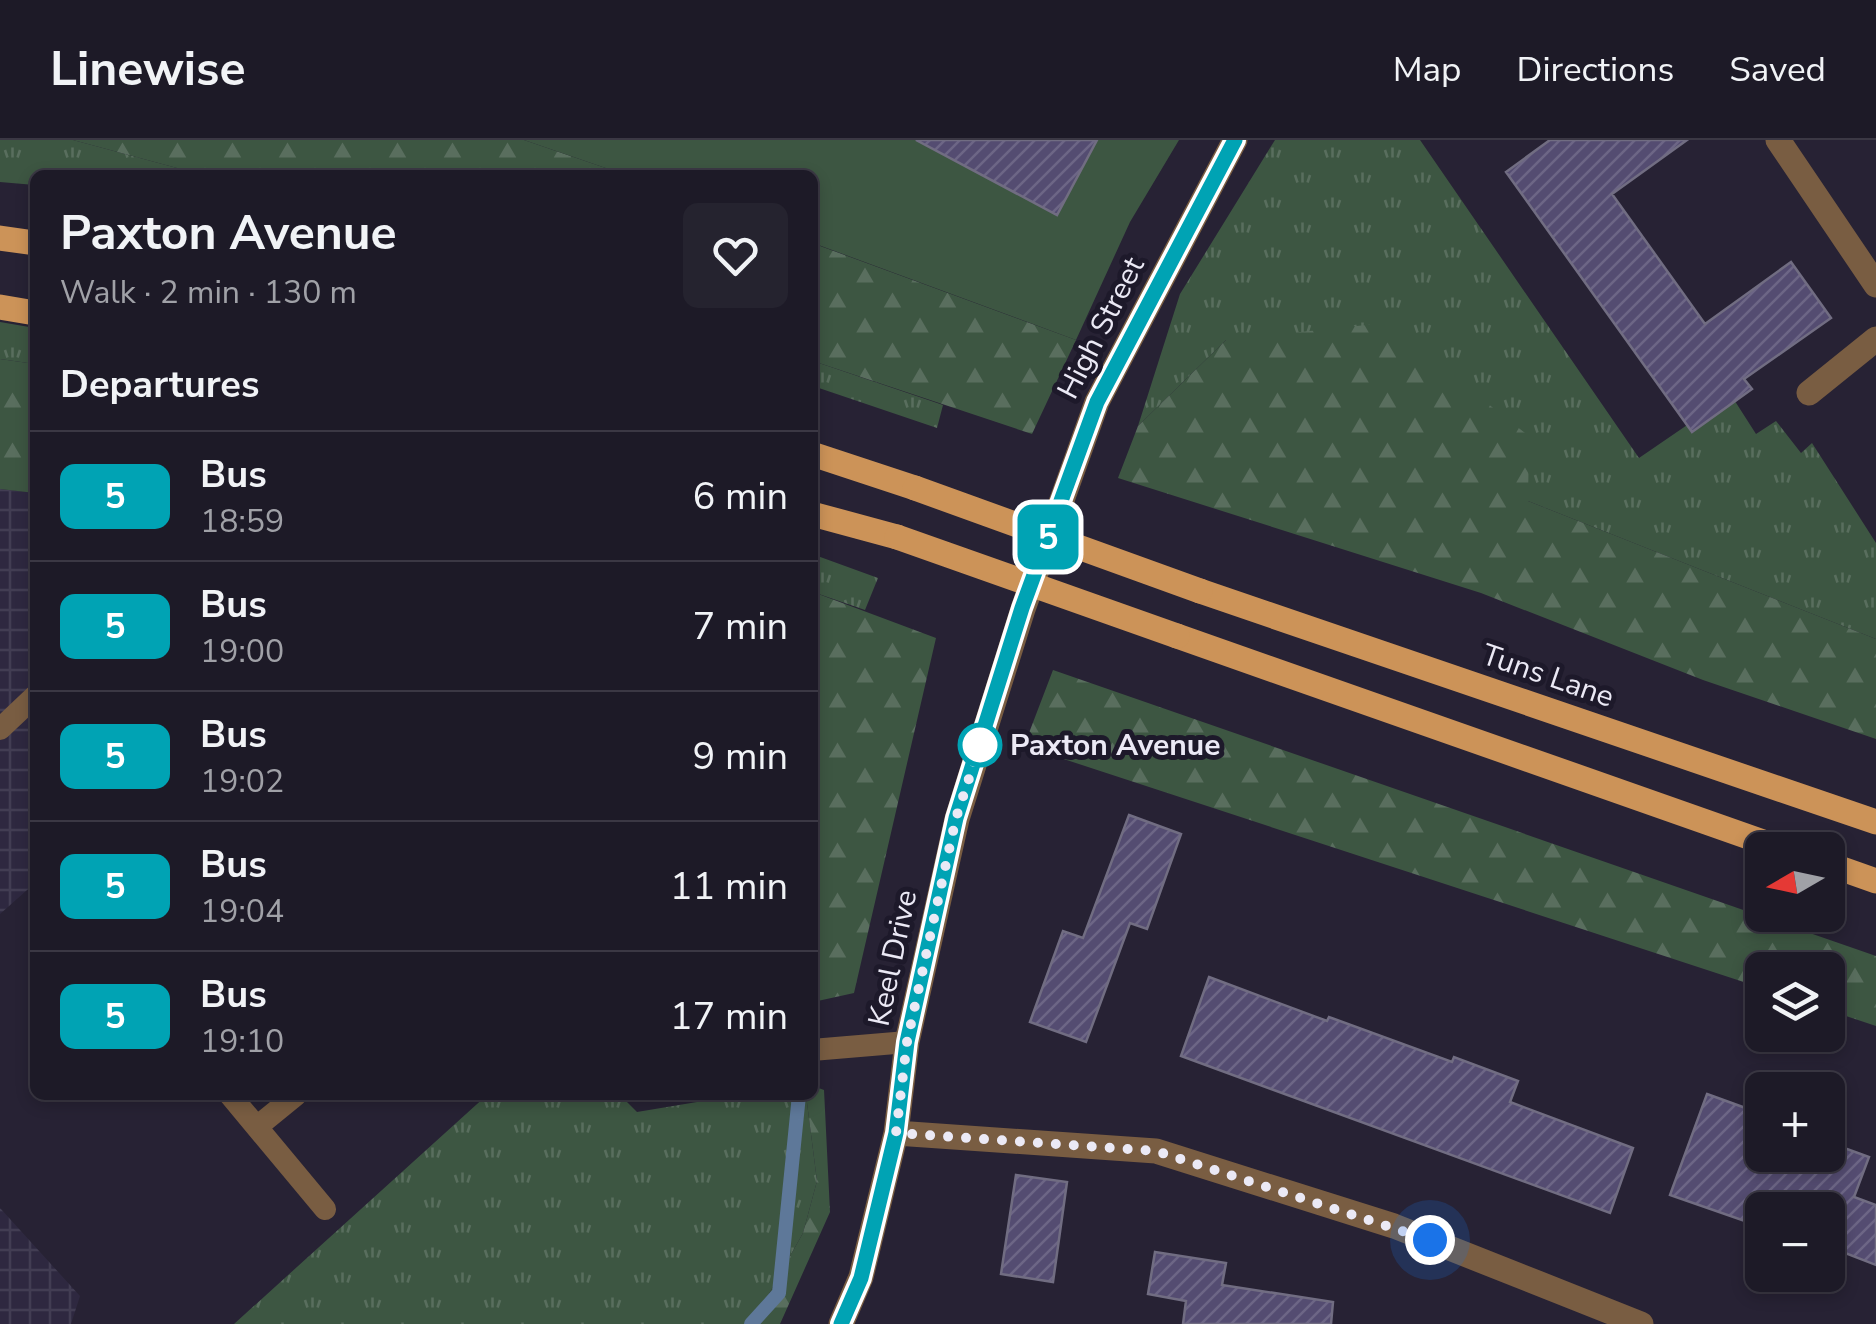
<!DOCTYPE html>
<meta charset="utf-8">
<style>
body{margin:0;font-family:"Nunito Sans",sans-serif;background:#25232f;color:#f1f3f6;height:100vh;display:flex;flex-direction:column;font-size:38px;white-space:nowrap}
*{box-sizing:border-box;margin:0}
p{font-size:32px;color:#a0a1a7}
.icon{flex:none;width:55px;height:55px;fill:none;stroke:currentColor;stroke-width:2;stroke-linecap:round;stroke-linejoin:round}
.map{position:relative;flex:1;overflow:hidden}
.details{position:absolute;left:30px;top:30px;width:788px;height:930px;display:flex;flex-direction:column;background:#1d1a27;border-radius:15px;box-shadow:0 5px 15px #0003,0 0 0 2px #3b3844}
.details>*{flex:none}
.badge{padding:0 20px;border-radius:15px;font-size:35px;line-height:65px}
.needle{width:65px;rotate:261deg}
.tools{position:absolute;left:1745px;top:692px;display:grid;gap:20px}
.tools a{display:grid;place-items:center;width:100px;height:100px;border-radius:15px;background:#1d1a27;box-shadow:0 5px 15px #0003,0 0 0 2px #3b3844;font-size:50px}
.you{position:absolute;width:50px;height:50px;margin:-25px;border:8px solid #fff;border-radius:50%;background:#1a73e8;box-shadow:0 0 0 15px #1a73e833}
.map>.badge{position:absolute;translate:-50% -50%;box-shadow:0 0 0 5px #fff}
h2{padding:0 30px;font-size:38px;line-height:90px}
.round{display:grid;place-items:center;flex:none;width:105px;height:105px;border-radius:15px;background:#25232f}
.overview{display:flex;align-items:center;justify-content:space-between;height:170px;padding:0 30px}
h1{font-size:48px;font-weight:700;line-height:75px}
ul{padding:0;list-style:none}
li{display:flex;align-items:center;gap:30px;height:130px;padding:0 30px;border-top:2px solid #3b3844}
li div{flex:1}
li b{display:block;font-size:38px}
li em{font-style:normal}
li .badge{min-width:110px;font-weight:700;text-align:center}
header{display:flex;align-items:center;gap:60px;box-sizing:border-box;height:140px;padding:0 50px;background:#1d1a27;border-bottom:2px solid #3b3844}
header strong{font-size:48px}
nav{display:flex;gap:55px;margin-inline-start:auto;font-size:35px}
.map>svg:first-child{display:block}
.industrial{fill:url(#industrial-grid)}
.grass{fill:url(#grass-tufts)}
.forest{fill:url(#forest-firs)}
.park{fill:#3d5642}
.lines{fill:none;stroke-linecap:round;stroke-linejoin:round}
.stream{stroke:#5e7899;stroke-width:14}
.building{fill:url(#building-hatch);stroke:#716d82;stroke-width:2.5}
.service{stroke:#795d42;stroke-width:22}
.minor{stroke:#795d42;stroke-width:25}
.primary{stroke:#cc9358;stroke-width:25}
.primary-bridge{stroke:#cc9358;stroke-width:25}
.line-casing{stroke:#fff;stroke-width:22}
.line{stroke:#00a3b4;stroke-width:15}
.walk{stroke:#ebe9f5;stroke-width:10;stroke-dasharray:0 18}
.stop-dot{fill:#fff;stroke:#00a3b4;stroke-width:5}
.labels{text-anchor:middle;dominant-baseline:central;stroke-width:10;stroke-linejoin:round;paint-order:stroke}
.street-label{font-size:30px;fill:#ebe9f5;stroke:#1d192a}
.stop-label{font-size:30px;font-weight:bold;fill:#ebe9f5;stroke:#1d192a;text-anchor:start}
</style>
<header>
<strong>Linewise</strong>
<nav><a>Map</a><a>Directions</a><a>Saved</a></nav>
</header>
<div class="map">
<svg width="1876" height="1184" viewBox="0 0 1876 1184">
<defs>
<pattern id="industrial-grid" width="8" height="8" patternUnits="userSpaceOnUse" patternTransform="scale(2.5)"><rect width="8" height="8" fill="#2e2840"/><path d="M0 4h8M4 0v8" fill="none" stroke="#423d53"/></pattern>
<pattern id="grass-tufts" width="24" height="20" patternUnits="userSpaceOnUse" patternTransform="scale(2.5)"><rect width="24" height="20" fill="#3d5642"/><path d="M3 7l-1-3M5 7V3M7 7l1-3M15 17l-1-3M17 17v-4M19 17l1-3" fill="none" stroke="#596e5e"/></pattern>
<pattern id="forest-firs" width="22" height="20" patternUnits="userSpaceOnUse" patternTransform="scale(2.5)"><rect width="22" height="20" fill="#3d5642"/><path d="M5 1l3.5 6h-7zM16 11l3.5 6h-7z" fill="#596e5e"/></pattern>
<pattern id="building-hatch" width="6" height="6" patternUnits="userSpaceOnUse" patternTransform="scale(2.5)"><rect width="6" height="6" fill="#544c71"/><path d="M-1 1l2-2M0 6l6-6M5 7l2-2" fill="none" stroke="#6d6686"/></pattern>
</defs>
<rect width="100%" height="100%" fill="#272234"/>
<path class="industrial" d="M0 349 35 353V743L0 774Z
M0 1068 80 1156 71 1184H0Z"/>
<path class="grass" d="M0 0H73L203 35H35V45L0 42Z
M1275 0H1420L1639 318 1731 255 1756 294 1776 281 1801 313 1812 303 1876 403V499L1528 361 1226 200 1138 286 1180 154Z
M0 182 35 188V224L0 219Z
M813 221 943 265 937 288 813 246Z
M812 414 878 438 865 470 813 452Z
M487 955H620L637 972 739 955H806L817 1041 803 1093 752 1184H234Z"/>
<path class="forest" d="M73 0H524L626 35H203Z
M812 103 1076 200 1032 294 813 221Z
M1385 183 1529 296 1528 361 1876 499V599L1703 540 1481 453 1118 338 1138 286 1226 200Z
M0 219 35 224V353L0 349Z
M813 452 936 498 854 853 813 862Z
M1053 530 1876 816V886L1828 870V830H1762V848L1024 606Z
M813 946 824 950 830 1072 780 1184H752L803 1093 817 1041 806 955H812Z"/>
<path class="park" d="M524 0H1179L1130 82 1076 200 813 103 812 35H626Z"/>
<g class="lines">
<path class="stream" d="M751 1184 779 1153 799 955"/>
</g>
<path class="building" d="M916 0H1097L1057 75Z
M1550 0H1687L1612 54 1705 184 1791 122 1831 178 1744 239 1752 249 1692 292 1506 32Z
M1129 675 1181 694 1147 789 1130 783 1086 902 1030 882 1063 791 1083 798Z
M1209 837 1327 881 1329 877 1452 922 1454 917 1518 941 1510 962 1633 1008 1610 1073 1181 916Z
M1707 954 1762 974V1015H1828V1002L1869 1017 1854 1057 1876 1065V1125L1835 1109 1834 1113 1828 1111V1070H1762V1087L1670 1055Z
M1016 1035 1067 1042 1053 1142 1001 1134Z
M1155 1112 1226 1123 1222 1145 1333 1162 1331 1184H1183L1186 1161 1148 1154Z"/>
<g class="lines">
<path class="service" d="M0 589 35 556
M812 910 907 902
M230 955 325 1069
M258 986 296 955"/>
<path class="minor" d="M1778 0 1876 145
M1809 253 1876 199
M896 993 1156 1011 1394 1086 1641 1184
M841 1184 861 1137 896 993 907 902 957 679 1023 469 1097 262 1235 0"/>
<path class="primary" d="M0 98 35 103
M0 167 35 173
M812 314 915 348
M812 374 897 397
M1200 451 1876 682
M1177 496 1786 710
M1828 724 1876 741"/>
<path class="primary-bridge" d="M915 348 1200 451
M897 397 1177 496"/>
</g>
<g class="lines">
<defs>
<path id="line" d="M841 1184 861 1138 896 993 907 902 956 678 1022 468 1097 262 1235 0"/>
</defs>
<use href="#line" class="line-casing"/>
<use href="#line" class="line"/>
<path class="walk" d="M980 605 956 678 907 902 896 993 1156 1011 1430 1100"/>
</g>
<circle class="stop-dot" cx="980" cy="605" r="20"/>
<g class="labels">
<g class="street-label">
<text transform="translate(1101 188) rotate(-63)">High Street</text>
<text transform="translate(1548 536) rotate(19)">Tuns Lane</text>
<text transform="translate(893 818) rotate(-78)">Keel Drive</text>
</g>
<g class="stop-label">
<text x="1010" y="605">Paxton Avenue</text>
</g>
</g>
</svg>
<div class="tools">
<a><svg class="needle" viewBox="-14 -14 28 28"><path d="M0-13l5 13h-10z" fill="#e53935"/><path d="M0 13l5-13h-10z" fill="#a0a1a7"/></svg></a>
<a><svg class="icon" aria-label="layers" viewBox="0 0 24 24"><path d="M12 4l9 5-9 5-9-5zM3 14l9 5 9-5"/></svg></a>
<a>+</a>
<a>−</a>
</div>
<div class="you" style="left:1430px;top:1100px"></div>
<b class="badge" style="left:1048px;top:397px;background:#00a3b4;color:#fff">5</b>
<section class="details">
<div class="overview"><div><h1>Paxton Avenue</h1><p>Walk · 2 min · 130 m</p></div><a class="round"><svg class="icon" aria-label="heart" viewBox="0 0 24 24"><path d="M12 20l-8-8c-3-5 5-10 8-4 3-6 11-1 8 4z"/></svg></a></div>
<h2>Departures</h2>
<ul>
<li><span class="badge" style="background:#00a3b4;color:#fff">5</span><div><b>Bus</b><p>18:59</p></div><em>6 min</em></li>
<li><span class="badge" style="background:#00a3b4;color:#fff">5</span><div><b>Bus</b><p>19:00</p></div><em>7 min</em></li>
<li><span class="badge" style="background:#00a3b4;color:#fff">5</span><div><b>Bus</b><p>19:02</p></div><em>9 min</em></li>
<li><span class="badge" style="background:#00a3b4;color:#fff">5</span><div><b>Bus</b><p>19:04</p></div><em>11 min</em></li>
<li><span class="badge" style="background:#00a3b4;color:#fff">5</span><div><b>Bus</b><p>19:10</p></div><em>17 min</em></li>
</ul>
</section>
</div>
